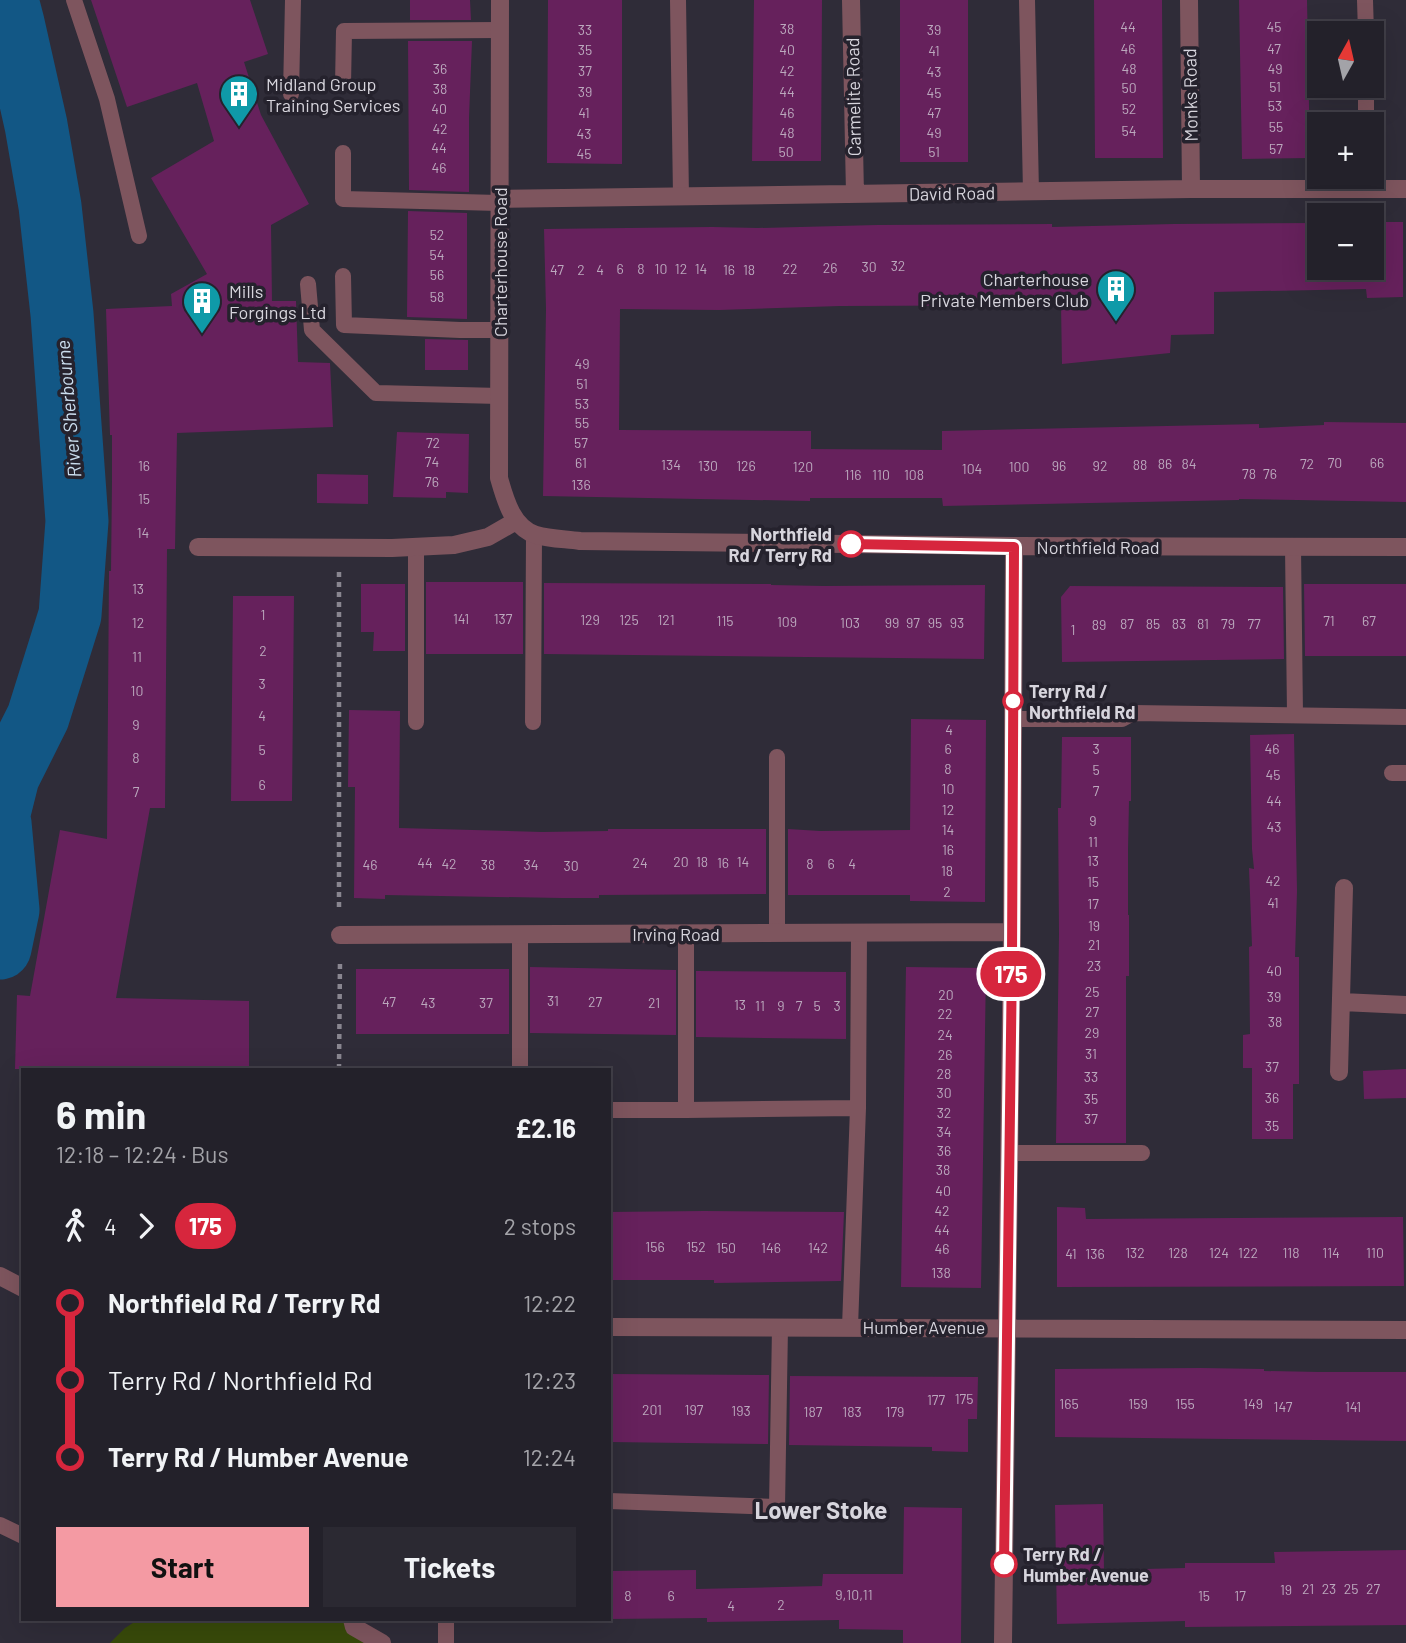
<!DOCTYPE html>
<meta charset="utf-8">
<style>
body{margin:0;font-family:Barlow,sans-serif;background:#2b2932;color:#f1f3f6;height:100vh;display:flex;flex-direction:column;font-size:26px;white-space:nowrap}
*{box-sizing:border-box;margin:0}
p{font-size:23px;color:#a3a3a8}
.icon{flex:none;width:38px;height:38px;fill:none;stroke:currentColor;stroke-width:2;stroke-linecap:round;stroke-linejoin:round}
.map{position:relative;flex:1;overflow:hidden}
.sheet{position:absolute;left:21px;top:1068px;width:590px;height:553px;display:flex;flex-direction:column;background:#23212a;border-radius:0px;box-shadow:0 7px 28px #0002,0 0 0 2px #403e47}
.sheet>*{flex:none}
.badge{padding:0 14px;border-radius:23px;font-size:24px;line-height:46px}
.needle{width:46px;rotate:8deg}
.fabs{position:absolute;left:1307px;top:21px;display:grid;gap:14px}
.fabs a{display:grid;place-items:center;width:77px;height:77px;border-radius:0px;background:#23212a;box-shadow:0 7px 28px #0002,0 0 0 2px #403e47;font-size:35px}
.map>.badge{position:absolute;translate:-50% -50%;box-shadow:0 0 0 4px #fff}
.legs{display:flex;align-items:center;gap:10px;height:77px;padding:0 35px;font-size:23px}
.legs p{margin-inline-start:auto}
.overview{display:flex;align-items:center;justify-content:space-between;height:119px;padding:0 35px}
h1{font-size:38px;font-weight:700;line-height:52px}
.button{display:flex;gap:14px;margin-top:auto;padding:14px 35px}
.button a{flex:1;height:80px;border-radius:0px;background:#f49aa3;color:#111;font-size:28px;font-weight:700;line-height:80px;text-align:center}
.button a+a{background:#2b2932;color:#f1f3f6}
ul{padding:0 35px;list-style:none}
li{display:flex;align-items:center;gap:24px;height:77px;font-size:26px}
li i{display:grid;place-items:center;width:10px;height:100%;margin:0 9px;background:currentColor}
li i::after{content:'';width:18px;height:18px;margin:-9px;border:5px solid;border-radius:50%;background:#23212a}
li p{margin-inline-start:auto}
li:first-child i{background:linear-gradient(#0000 50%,currentColor 0)}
li:last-child i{background:linear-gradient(currentColor 50%,#0000 0)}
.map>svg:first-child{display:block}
.green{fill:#384a0a}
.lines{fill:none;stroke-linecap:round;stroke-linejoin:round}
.river{stroke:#125785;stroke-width:63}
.building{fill:#66215c}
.path{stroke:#898690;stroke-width:4.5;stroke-dasharray:5 5;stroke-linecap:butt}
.lane{stroke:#7e555e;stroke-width:16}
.street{stroke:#7e555e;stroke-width:18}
.line-1-casing{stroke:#fff;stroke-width:16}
.line-1{stroke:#d7263d;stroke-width:10}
.stop-1-dot{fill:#fff;stroke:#d7263d;stroke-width:3.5}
.labels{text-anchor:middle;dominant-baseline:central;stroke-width:7;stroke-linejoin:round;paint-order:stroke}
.number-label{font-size:14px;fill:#bba8bd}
.poi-label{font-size:18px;fill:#d7d5dd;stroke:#25222d;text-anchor:start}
.street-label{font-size:18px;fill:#d7d5dd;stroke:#25222d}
.stop-label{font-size:18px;font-weight:bold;fill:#d7d5dd;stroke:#25222d;text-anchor:start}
.water-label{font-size:19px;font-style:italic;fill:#cbdeef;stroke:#25222d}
.district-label{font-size:24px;font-weight:bold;fill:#d7d5dd;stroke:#25222d}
</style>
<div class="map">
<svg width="1406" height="1643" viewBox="0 0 1406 1643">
<rect width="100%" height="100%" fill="#2f2c38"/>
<path class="green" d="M139 1619H350L385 1643H110L125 1628Z"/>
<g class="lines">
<path class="river" d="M0 809 8 777 38 717 70 615 77 521 62 314 50 206 36 125 13 23 7 0
M0 823 8 910 0 948"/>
</g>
<path class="building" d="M91 0H250L268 54 244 62 261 115 309 204 271 225 272 301H296L298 362 330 363 333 427 177 433 175 549H167L165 808H150L116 998 249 1001V1069H15L17 995 30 996 60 830 107 839 109 571H111L112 481V435H110L106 309 172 306 171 294 207 274 151 178 214 141 197 83 127 107Z
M410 0H470L471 20H410Z
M548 0H622V164L547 163Z
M754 0H822L821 161H752Z
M900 0H968V162H900Z
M1094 0H1162L1163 158H1095Z
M1239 0H1307L1310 158 1242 159Z
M408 41H472L469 118V192L409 190Z
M408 211 467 213V319L407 317Z
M1372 222H1403V297L1367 298 1366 289 1214 292V334L1171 335 1170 353 1062 364 1061 305 840 306 719 310 620 309 619 430 811 431V449L942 450V431L1259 424V428L1324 425V422L1406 423V502L1239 499V500L943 506 942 498H810V501L543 496 546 309 544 229 712 227 758 228 877 225 1052 224V227L1174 224 1320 223V268H1372Z
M425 339 468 340V370H425Z
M397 432 469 434 468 493 446 492V498L393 497Z
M317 474 368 475V504L317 503Z
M426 582H523V654H426Z
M544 583 771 584V585L824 586 985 585 984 659 544 654Z
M361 584H405V651H373L374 632H361Z
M1304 584H1406V656H1305Z
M1070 586 1283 587 1284 659 1062 662 1061 597Z
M233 596H294L292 801H231Z
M349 710 400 711 399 828 542 832 608 831V829H766V894L599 895V898H561L385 895V899L354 898 355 787H348Z
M911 719 986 720 985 902 910 901V895H788V829L820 831 910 830Z
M1294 734 1297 891 1295 957H1299V1084H1293V1139H1252V1068H1243V1035L1250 1034 1249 947 1252 946 1249 868 1254 869 1252 849 1250 735Z
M1062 737H1131V801H1129L1128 850V915H1129V976H1126V1143H1056L1059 934 1058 808H1061Z
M530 967 676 970V1035L530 1033Z
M906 967 986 968 981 1288 901 1287Z
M356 969H509V1034H356Z
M696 971 846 972V1039L696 1037Z
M1406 1069V1098L1364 1099 1363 1071Z
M1057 1207 1085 1208 1086 1219 1403 1217 1404 1286 1057 1287Z
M704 1211 844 1212 841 1281 714 1283V1280H609V1212Z
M1201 1368 1264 1369V1371L1319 1372H1406V1441L1055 1437V1369Z
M609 1374 769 1375 768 1444 609 1442Z
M790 1376 978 1377 977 1419H968V1452L932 1451V1447L789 1445Z
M1103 1504 1104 1570 1185 1568V1563H1275L1274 1552 1406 1550V1625L1185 1627V1621L1057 1624 1055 1505Z
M904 1507 962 1508 961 1643H903V1630L839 1629V1620L707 1622V1618L609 1619V1571L696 1570V1589L822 1586 823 1574H903Z"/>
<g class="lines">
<path class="path" d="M339 572V909
M339 1069 340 960"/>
<path class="lane" d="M74 0 107 99 139 236
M678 0 681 196
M1027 0 1031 192
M1365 0 1366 33
M343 85 344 31 500 30
M1366 86V124
M291 94 293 0
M343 153V199L499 203
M343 276 344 325 460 330H500
M308 284 312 330 376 393 500 396
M416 546V722
M1293 547 1295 715
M1013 719H1122L1133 713 1406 717
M533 722 534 535
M1392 773H1406
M777 933V757
M520 1069V935
M858 1108 859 933
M609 1110H686V934
M686 1110 858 1108 850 1327
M1010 1153H1142
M609 1501 777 1507 780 1327
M0 1525 23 1536
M446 1619V1643"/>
<path class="street" d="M500 0 499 478C505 499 512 527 536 535 550 539 566 539 580 541L1014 546 1406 547
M851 0 855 194
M1189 0 1191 189
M499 199 1191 189H1406
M198 547 392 548 454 545 488 537 516 521
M340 935 1012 932
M1342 1002 1406 1005
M1339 1072 1344 888
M0 1276 23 1288
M609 1327 1406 1330
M352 1619 354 1627 382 1643
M1003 1643 1012 932 1014 546"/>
</g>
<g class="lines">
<defs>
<path id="line-1" d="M851 544 1014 547 1012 960 1004 1564"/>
</defs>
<use href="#line-1" class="line-1-casing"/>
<use href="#line-1" class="line-1"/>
</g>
<defs>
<symbol id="building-pin" viewBox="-11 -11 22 30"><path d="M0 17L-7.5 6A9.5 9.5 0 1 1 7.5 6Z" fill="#0f9aa8" stroke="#25222d"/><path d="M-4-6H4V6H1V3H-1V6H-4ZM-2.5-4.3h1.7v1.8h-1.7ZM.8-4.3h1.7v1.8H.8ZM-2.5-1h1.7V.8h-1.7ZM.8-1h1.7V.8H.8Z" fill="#fff"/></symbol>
</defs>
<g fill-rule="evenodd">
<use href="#building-pin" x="217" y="72" width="44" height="60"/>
<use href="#building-pin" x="1094" y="267" width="44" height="60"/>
<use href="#building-pin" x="180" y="279" width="44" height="60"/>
</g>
<g class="stop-1-dot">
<circle cx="851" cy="544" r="12"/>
<circle cx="1013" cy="701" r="9"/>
<circle cx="1004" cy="1564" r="12"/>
</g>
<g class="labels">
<g class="number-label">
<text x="1128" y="26">44</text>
<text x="1274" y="26">45</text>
<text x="787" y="28">38</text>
<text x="585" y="29">33</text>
<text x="934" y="29">39</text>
<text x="1128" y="48">46</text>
<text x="1274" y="48">47</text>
<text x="585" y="49">35</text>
<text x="787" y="49">40</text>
<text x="934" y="50">41</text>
<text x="440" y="68">36</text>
<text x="1129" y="68">48</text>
<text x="1275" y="68">49</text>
<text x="585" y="70">37</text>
<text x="787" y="70">42</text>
<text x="934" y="71">43</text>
<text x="1275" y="86">51</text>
<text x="1129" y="87">50</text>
<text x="440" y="88">38</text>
<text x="585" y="91">39</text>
<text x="787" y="91">44</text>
<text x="934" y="92">45</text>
<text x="1275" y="105">53</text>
<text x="439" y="108">40</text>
<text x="1129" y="108">52</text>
<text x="584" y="112">41</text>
<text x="787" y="112">46</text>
<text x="934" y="112">47</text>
<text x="1276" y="126">55</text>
<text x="440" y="128">42</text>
<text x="1129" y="130">54</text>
<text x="787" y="132">48</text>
<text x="934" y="132">49</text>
<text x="584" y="133">43</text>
<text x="439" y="147">44</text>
<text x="1276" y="148">57</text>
<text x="786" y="151">50</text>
<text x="934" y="151">51</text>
<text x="584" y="153">45</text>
<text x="439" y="167">46</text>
<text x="437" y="234">52</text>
<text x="437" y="254">54</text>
<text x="898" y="265">32</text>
<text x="869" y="266">30</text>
<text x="830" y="267">26</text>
<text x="620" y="268">6</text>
<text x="641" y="268">8</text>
<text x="661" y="268">10</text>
<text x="681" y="268">12</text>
<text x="701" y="268">14</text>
<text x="790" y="268">22</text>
<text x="557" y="269">47</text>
<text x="581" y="269">2</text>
<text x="600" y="269">4</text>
<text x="729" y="269">16</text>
<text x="749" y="269">18</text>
<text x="437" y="274">56</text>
<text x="437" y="296">58</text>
<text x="582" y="363">49</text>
<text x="582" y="383">51</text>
<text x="582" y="403">53</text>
<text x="582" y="422">55</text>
<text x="433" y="442">72</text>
<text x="581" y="442">57</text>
<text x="432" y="461">74</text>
<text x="581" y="462">61</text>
<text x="1335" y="462">70</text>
<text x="1377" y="462">66</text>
<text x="1165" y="463">86</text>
<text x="1189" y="463">84</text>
<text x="1307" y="463">72</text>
<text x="671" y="464">134</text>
<text x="1140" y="464">88</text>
<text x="144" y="465">16</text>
<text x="708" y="465">130</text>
<text x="746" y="465">126</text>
<text x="1059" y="465">96</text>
<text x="1100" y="465">92</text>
<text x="803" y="466">120</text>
<text x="1019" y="466">100</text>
<text x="972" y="468">104</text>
<text x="1249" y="473">78</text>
<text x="1270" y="473">76</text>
<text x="853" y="474">116</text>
<text x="881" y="474">110</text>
<text x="914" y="474">108</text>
<text x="432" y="481">76</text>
<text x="581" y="484">136</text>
<text x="144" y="498">15</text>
<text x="143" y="532">14</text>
<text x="138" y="588">13</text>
<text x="263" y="614">1</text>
<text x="461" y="618">141</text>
<text x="503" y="618">137</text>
<text x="590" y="619">129</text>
<text x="629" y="619">125</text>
<text x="666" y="619">121</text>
<text x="725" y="620">115</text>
<text x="1329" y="620">71</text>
<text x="1369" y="620">67</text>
<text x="787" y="621">109</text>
<text x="138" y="622">12</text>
<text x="850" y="622">103</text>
<text x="892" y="622">99</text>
<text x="913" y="622">97</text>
<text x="935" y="622">95</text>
<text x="957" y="622">93</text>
<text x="1127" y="623">87</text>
<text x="1153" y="623">85</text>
<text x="1179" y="623">83</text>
<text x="1203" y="623">81</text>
<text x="1228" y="623">79</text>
<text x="1254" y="623">77</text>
<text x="1099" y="624">89</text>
<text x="1073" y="629">1</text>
<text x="263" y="650">2</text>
<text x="137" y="656">11</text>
<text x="262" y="683">3</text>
<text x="137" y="690">10</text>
<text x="262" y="715">4</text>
<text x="136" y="724">9</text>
<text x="949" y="729">4</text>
<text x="948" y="748">6</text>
<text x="1096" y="748">3</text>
<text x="1272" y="748">46</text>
<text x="262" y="749">5</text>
<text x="136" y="757">8</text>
<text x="948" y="768">8</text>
<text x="1096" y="769">5</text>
<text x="1273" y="774">45</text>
<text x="262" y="784">6</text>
<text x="948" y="788">10</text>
<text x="1096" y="790">7</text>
<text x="136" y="791">7</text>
<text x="1274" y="800">44</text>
<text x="948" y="809">12</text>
<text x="1093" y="820">9</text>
<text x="1274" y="826">43</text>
<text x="948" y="829">14</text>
<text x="1093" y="841">11</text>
<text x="948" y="849">16</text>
<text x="1093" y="860">13</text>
<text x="681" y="861">20</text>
<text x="702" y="861">18</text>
<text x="743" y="861">14</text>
<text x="425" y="862">44</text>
<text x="640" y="862">24</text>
<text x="723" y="862">16</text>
<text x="449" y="863">42</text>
<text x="810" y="863">8</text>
<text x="831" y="863">6</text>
<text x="852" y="863">4</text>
<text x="370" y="864">46</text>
<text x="488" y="864">38</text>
<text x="531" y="864">34</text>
<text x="571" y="865">30</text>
<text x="947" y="870">18</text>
<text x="1273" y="880">42</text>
<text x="1093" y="881">15</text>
<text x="947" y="891">2</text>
<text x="1273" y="902">41</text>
<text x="1093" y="903">17</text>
<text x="1094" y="925">19</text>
<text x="1094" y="944">21</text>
<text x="1094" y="965">23</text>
<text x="1274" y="970">40</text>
<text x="1092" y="991">25</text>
<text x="946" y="994">20</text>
<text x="1274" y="996">39</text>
<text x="553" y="1000">31</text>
<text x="389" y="1001">47</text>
<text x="595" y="1001">27</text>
<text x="428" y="1002">43</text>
<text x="486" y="1002">37</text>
<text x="654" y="1002">21</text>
<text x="740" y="1004">13</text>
<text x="760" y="1005">11</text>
<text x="781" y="1005">9</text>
<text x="799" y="1005">7</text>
<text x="817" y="1005">5</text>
<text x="837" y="1005">3</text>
<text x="1092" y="1011">27</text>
<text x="945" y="1013">22</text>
<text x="1275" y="1021">38</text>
<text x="1092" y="1032">29</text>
<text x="945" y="1034">24</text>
<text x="1091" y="1053">31</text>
<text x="945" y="1054">26</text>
<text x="1272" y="1066">37</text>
<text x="944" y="1073">28</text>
<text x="1091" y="1076">33</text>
<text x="944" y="1092">30</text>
<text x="1272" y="1097">36</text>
<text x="1091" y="1098">35</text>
<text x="944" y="1112">32</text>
<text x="1091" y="1118">37</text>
<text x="1272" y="1125">35</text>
<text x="944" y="1131">34</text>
<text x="944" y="1150">36</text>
<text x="943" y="1169">38</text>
<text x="943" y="1190">40</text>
<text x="942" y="1210">42</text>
<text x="942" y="1229">44</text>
<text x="655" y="1246">156</text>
<text x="696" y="1246">152</text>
<text x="726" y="1247">150</text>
<text x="771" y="1247">146</text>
<text x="818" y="1247">142</text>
<text x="942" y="1248">46</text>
<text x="1135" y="1252">132</text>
<text x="1178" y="1252">128</text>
<text x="1219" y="1252">124</text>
<text x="1248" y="1252">122</text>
<text x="1291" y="1252">118</text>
<text x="1331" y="1252">114</text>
<text x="1375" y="1252">110</text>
<text x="1071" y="1253">41</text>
<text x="1095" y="1253">136</text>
<text x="941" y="1272">138</text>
<text x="964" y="1398">175</text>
<text x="936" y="1399">177</text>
<text x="1069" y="1403">165</text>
<text x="1138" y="1403">159</text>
<text x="1185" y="1403">155</text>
<text x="1253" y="1403">149</text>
<text x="1283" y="1406">147</text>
<text x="1353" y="1406">141</text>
<text x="652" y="1409">201</text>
<text x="694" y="1409">197</text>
<text x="741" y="1410">193</text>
<text x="813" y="1411">187</text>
<text x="852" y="1411">183</text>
<text x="895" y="1411">179</text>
<text x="1308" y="1588">21</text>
<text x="1329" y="1588">23</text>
<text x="1351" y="1588">25</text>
<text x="1373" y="1588">27</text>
<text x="1286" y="1589">19</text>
<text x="854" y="1594">9,10,11</text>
<text x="628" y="1595">8</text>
<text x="671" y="1595">6</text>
<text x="1204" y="1595">15</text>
<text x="1240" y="1595">17</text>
<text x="781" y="1604">2</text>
<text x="731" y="1605">4</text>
</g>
<g class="poi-label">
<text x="266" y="84">Midland Group<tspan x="266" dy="21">Training Services</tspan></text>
<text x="1089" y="279" text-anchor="end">Charterhouse<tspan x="1089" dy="21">Private Members Club</tspan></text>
<text x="229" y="291">Mills<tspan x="229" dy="21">Forgings Ltd</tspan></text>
</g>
<g class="street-label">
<text transform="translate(1190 95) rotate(-91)">Monks Road</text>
<text transform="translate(853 97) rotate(-91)">Carmelite Road</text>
<text transform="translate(952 193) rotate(-1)">David Road</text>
<text transform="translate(500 262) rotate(-90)">Charterhouse Road</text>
<text x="1098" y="547">Northfield Road</text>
<text x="676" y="934">Irving Road</text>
<text x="924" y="1327">Humber Avenue</text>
</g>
<g class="stop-label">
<text x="832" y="534" text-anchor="end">Northfield<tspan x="832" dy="21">Rd / Terry Rd</tspan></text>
<text x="1029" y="691">Terry Rd /<tspan x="1029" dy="21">Northfield Rd</tspan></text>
<text x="1023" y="1554">Terry Rd /<tspan x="1023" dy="21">Humber Avenue</tspan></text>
</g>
<g class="water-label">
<text transform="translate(68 409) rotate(-95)">River Sherbourne</text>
</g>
<g class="district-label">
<text x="821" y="1509">Lower Stoke</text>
</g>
</g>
</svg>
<div class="fabs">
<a><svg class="needle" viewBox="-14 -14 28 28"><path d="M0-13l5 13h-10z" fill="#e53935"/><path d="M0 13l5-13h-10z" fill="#a3a3a8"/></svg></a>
<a>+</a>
<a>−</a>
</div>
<b class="badge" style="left:1011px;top:974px;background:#d7263d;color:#fff">175</b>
<section class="sheet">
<div class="overview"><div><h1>6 min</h1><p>12:18 – 12:24 · Bus</p></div><b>£2.16</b></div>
<div class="legs"><svg class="icon" aria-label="walk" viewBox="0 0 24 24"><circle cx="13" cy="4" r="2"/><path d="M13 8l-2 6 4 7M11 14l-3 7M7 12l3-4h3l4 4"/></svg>4<svg class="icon" aria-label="forward" viewBox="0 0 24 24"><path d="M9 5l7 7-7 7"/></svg><b class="badge" style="background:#d7263d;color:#fff">175</b><p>2 stops</p></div>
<ul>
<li><i style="color:#d7263d"></i><b>Northfield Rd / Terry Rd</b><p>12:22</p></li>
<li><i style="color:#d7263d"></i><span>Terry Rd / Northfield Rd</span><p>12:23</p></li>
<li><i style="color:#d7263d"></i><b>Terry Rd / Humber Avenue</b><p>12:24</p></li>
</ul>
<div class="button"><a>Start</a><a>Tickets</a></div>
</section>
</div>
